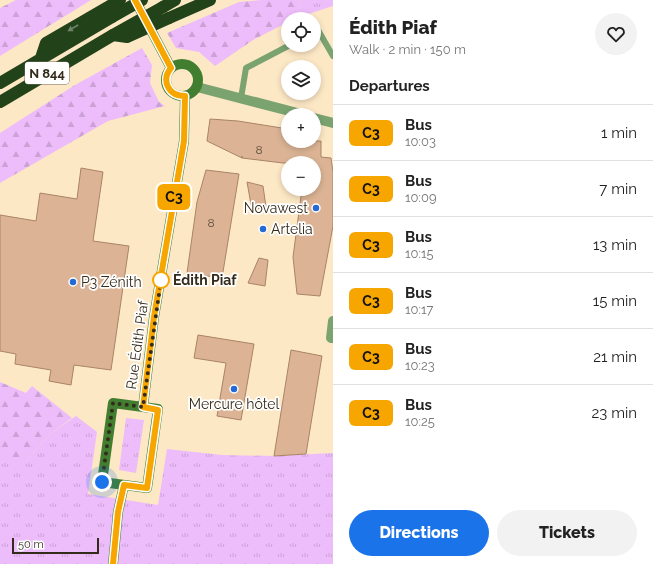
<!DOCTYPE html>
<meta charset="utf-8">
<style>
body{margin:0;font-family:Raleway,sans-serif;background:#f2f2f2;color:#222;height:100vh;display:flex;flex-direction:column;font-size:15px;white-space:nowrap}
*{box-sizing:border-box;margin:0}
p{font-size:13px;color:#767676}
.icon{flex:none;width:22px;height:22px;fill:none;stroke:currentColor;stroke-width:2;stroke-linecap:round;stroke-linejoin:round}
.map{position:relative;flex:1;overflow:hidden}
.panel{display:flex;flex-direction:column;background:#fff;width:320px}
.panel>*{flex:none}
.badge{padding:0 8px;border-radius:6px;font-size:14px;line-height:26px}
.controls{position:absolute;left:281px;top:12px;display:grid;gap:8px}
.controls a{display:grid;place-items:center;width:40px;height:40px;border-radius:50%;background:#fff;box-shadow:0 2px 6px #0003;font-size:20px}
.scale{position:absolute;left:12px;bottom:10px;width:87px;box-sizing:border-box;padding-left:4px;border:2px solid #352b1a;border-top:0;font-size:11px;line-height:14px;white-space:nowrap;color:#352b1a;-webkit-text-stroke:3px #fff;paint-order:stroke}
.you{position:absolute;width:20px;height:20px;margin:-10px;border:3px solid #fff;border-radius:50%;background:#1a73e8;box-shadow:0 0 0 6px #1a73e833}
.map>.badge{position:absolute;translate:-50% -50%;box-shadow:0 0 0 2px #fff}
h2{padding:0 16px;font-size:15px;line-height:36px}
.round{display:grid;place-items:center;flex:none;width:42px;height:42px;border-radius:21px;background:#f2f2f2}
.head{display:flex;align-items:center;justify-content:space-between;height:68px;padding:0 16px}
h1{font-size:19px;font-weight:800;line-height:30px}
.primary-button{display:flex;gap:8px;margin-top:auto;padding:8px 16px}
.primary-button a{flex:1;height:46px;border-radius:24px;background:#1a73e8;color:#fff;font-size:16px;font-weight:800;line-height:46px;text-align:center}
.primary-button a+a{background:#f2f2f2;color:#222}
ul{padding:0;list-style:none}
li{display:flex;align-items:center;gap:12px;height:56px;padding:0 16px;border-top:1px solid #e0e0e0}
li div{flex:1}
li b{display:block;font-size:15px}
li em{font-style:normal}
li .badge{min-width:44px;font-weight:700;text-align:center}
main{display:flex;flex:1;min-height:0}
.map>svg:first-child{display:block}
.grass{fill:url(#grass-tufts)}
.forest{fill:url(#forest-firs)}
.building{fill:#dcb495;stroke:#a98366}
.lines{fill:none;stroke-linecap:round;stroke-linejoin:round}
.lane{stroke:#7aa370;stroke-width:6}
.street{stroke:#7aa370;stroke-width:10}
.secondary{stroke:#417e2f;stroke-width:10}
.highway{stroke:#224219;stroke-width:12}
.highway-bridge{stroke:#224219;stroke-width:12}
.oneway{fill:#6f846a}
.line-casing{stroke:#fff;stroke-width:9}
.line{stroke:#f7a600;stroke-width:6}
.walk{stroke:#352b1a;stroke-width:4;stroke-dasharray:0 7.2}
.poi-dot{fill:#236ad5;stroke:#fff;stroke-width:1.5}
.stop-dot{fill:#fff;stroke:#f7a600;stroke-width:2}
.labels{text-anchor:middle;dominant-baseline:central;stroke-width:3.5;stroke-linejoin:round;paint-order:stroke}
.number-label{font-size:12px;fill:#5f4d39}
.shield{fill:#fff;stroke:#726b5f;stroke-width:1}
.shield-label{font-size:13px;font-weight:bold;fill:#352b1a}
.poi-label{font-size:14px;fill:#352b1a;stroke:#fff;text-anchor:start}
.stop-label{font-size:14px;font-weight:bold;fill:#352b1a;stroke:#fff;text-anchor:start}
.street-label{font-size:14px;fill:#352b1a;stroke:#fff}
</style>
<main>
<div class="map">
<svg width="333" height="564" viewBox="0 0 333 564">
<defs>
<pattern id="grass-tufts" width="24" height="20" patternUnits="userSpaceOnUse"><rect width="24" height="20" fill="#edbcfa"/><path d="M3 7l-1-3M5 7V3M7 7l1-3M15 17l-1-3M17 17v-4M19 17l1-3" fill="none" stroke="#cca2d6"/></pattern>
<pattern id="forest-firs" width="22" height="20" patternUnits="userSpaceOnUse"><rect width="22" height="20" fill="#edbcfa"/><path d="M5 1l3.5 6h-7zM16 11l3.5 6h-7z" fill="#cca2d6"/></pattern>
</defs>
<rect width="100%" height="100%" fill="#fde8c5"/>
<path class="grass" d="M301 0H333V6L296 18Z
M76 416 97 432 88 494 158 505 167 449 222 455 274 456 333 453V564H0V461H26L50 434Z
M126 418 144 420 136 473 119 470Z"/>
<path class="forest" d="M16 0H91L0 56V8Z
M261 0H301L296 18 288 19V22L253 40 215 66 199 52 176 48 167 33 239 2Z
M142 48 152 65 150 83 159 102 165 106 108 121 0 183V133L75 85Z
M0 382 26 393 32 386 72 418 50 434 26 461H0Z"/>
<path class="building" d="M210 119 238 121 288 129V141H321V157L331 158 333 172V226L320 296 297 294 293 257 302 189H314V163H283L242 158V156V158L207 141Z
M81 168 103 172 93 241 129 246 111 370 74 365 71 385 49 381 51 370 15 364 16 354 0 351V215L36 221 40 193 77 199Z
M206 170 239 174 222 278 187 273 197 202Z
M247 182 263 186 266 207 252 210Z
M259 258 268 260 265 286 248 283Z
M198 335 254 344 241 420 217 416 226 363 194 358Z
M291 350 322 356 306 454 274 456Z"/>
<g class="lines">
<path class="lane" d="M314 32 318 30 333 56
M241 98 246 68 290 45"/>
<path class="street" d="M197 87 305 115
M314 118 333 123
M333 321 331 338H333"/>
<path class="secondary" d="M135 0 171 68
M166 80a16 16 0 1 1 32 0a16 16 0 1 1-32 0Z
M113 403 158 409 147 488 102 482Z
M143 407 154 317 184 141 185 96
M113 564 118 512 124 485"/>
<path class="highway" d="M163 7 175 0
M169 18 210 0
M41 58 46 43 120 0
M0 83 112 17
M0 102 113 35"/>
<path class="highway-bridge" d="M112 17 142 0
M113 35 127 37 169 18
M113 35 163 7"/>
</g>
<defs><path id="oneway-solid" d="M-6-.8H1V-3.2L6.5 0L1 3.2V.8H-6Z"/></defs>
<use class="oneway" href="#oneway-solid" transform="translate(73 28) rotate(150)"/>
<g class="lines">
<defs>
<path id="line" d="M113 564 118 512 124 485 147 488 158 410 143 407 154 317 184 141 185 96C168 96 161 80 171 68L135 0"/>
</defs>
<use href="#line" class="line-casing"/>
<use href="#line" class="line"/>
<path class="walk" d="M102 482 113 403 143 407 162 273 161 280"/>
</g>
<g class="poi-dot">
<circle cx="316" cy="208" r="4"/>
<circle cx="263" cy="229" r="4"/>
<circle cx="73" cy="282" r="4"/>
<circle cx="234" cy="389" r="4"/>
</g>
<circle class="stop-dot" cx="161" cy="280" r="8"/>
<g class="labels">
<g class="number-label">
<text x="259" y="150">8</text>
<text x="211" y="223">8</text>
</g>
<rect class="shield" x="25" y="62" width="44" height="22" rx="3"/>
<g class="shield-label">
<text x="47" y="73">N 844</text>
</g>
<g class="poi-label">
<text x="308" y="208" text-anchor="end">Novawest</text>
<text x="271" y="229">Artelia</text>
<text x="81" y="282">P3 Zénith</text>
<text x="234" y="404" text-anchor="middle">Mercure hôtel</text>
</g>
<g class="stop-label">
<text x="173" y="280">Édith Piaf</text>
</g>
<g class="street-label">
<text transform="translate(137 345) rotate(-82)">Rue Édith Piaf</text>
</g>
</g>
</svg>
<div class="controls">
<a><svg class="icon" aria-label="locate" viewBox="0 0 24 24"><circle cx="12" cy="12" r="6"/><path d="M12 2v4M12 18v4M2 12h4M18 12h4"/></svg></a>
<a><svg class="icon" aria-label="layers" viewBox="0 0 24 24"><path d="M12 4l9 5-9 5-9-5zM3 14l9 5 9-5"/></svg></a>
<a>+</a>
<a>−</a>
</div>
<div class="scale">50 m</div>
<div class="you" style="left:102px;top:482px"></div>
<b class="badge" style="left:174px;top:197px;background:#f7a600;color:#111">C3</b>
</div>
<section class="panel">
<div class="head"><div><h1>Édith Piaf</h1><p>Walk · 2 min · 150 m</p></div><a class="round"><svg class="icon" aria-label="heart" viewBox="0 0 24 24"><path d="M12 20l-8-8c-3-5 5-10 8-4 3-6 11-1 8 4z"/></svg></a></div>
<h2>Departures</h2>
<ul>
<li><span class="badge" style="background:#f7a600;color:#111">C3</span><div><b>Bus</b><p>10:03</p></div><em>1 min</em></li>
<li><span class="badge" style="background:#f7a600;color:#111">C3</span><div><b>Bus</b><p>10:09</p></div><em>7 min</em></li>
<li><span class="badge" style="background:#f7a600;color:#111">C3</span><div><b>Bus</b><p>10:15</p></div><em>13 min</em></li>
<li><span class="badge" style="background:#f7a600;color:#111">C3</span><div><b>Bus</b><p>10:17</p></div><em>15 min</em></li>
<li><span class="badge" style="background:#f7a600;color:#111">C3</span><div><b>Bus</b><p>10:23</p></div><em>21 min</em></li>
<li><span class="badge" style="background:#f7a600;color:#111">C3</span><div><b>Bus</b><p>10:25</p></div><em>23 min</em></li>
</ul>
<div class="primary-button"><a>Directions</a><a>Tickets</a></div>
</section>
</main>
